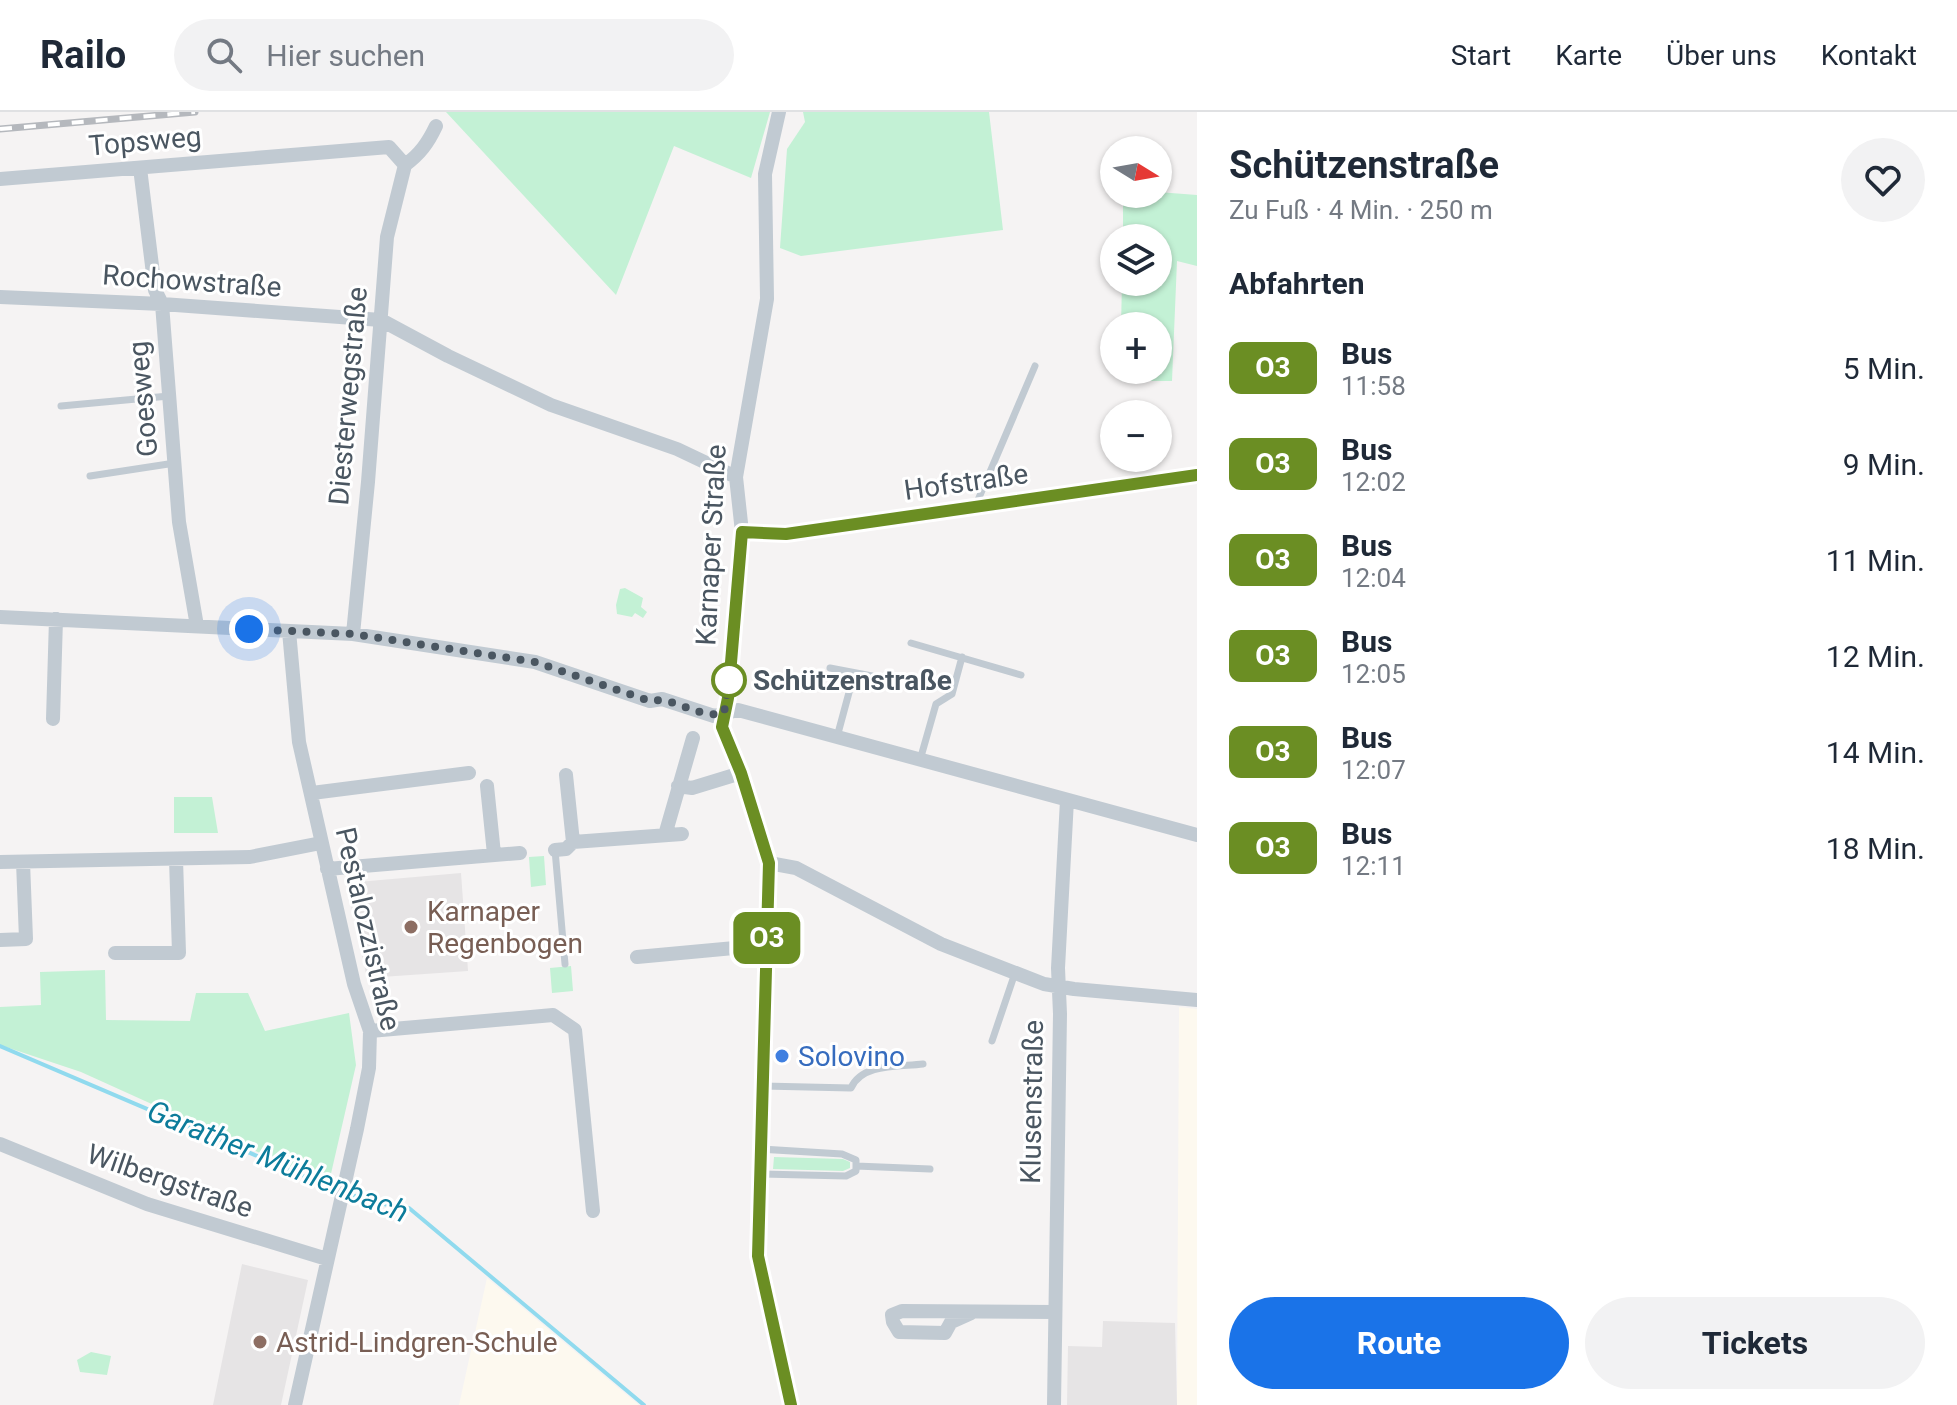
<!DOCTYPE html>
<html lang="de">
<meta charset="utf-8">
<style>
body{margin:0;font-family:Roboto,sans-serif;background:#f2f2f3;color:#1f2937;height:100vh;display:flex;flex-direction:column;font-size:30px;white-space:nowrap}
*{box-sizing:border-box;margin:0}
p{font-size:26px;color:#747a83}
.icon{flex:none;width:44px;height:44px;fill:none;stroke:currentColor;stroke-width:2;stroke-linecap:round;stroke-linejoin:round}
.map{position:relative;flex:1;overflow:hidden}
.panel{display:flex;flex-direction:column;background:#fff;width:760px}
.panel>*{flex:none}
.badge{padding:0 16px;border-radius:12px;font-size:28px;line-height:52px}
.needle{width:52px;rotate:101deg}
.controls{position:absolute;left:1100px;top:24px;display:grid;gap:16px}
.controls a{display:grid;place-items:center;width:72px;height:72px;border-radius:50%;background:#fff;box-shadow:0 2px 6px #0004;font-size:40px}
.you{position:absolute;width:40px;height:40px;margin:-20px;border:6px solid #fff;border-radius:50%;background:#1a73e8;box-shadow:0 0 0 12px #1a73e833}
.map>.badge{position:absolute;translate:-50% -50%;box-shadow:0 0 0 4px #fff}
h2{padding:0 32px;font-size:30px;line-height:72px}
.round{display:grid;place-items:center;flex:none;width:84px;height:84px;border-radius:42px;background:#f2f2f3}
.overview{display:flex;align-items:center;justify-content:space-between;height:136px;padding:0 32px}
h1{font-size:38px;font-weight:700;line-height:60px}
.action{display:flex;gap:16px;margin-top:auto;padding:16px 32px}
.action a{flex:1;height:92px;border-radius:48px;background:#1a73e8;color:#fff;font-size:32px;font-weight:700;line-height:92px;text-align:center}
.action a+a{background:#f2f2f3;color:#1f2937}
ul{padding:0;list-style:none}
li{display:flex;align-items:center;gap:24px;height:96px;padding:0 32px}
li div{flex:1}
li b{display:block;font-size:30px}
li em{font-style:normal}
li .badge{min-width:88px;font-weight:700;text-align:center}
header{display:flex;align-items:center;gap:48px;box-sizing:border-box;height:112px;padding:0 40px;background:#fff;border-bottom:2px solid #e0e1e3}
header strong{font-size:38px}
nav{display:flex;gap:44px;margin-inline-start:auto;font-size:28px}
.search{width:560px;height:72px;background:#f2f2f3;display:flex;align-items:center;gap:20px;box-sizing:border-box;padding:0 28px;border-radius:44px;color:#747a83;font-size:30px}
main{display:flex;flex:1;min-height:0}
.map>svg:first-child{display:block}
.commercial{fill:#fdf9ef}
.education{fill:#e6e4e5}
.green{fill:#c3f1d5}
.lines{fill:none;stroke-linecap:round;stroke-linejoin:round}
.stream{stroke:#90daee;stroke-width:4}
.lane{stroke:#c1cad2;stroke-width:7}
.street{stroke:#c1cad2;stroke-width:14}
.rail-casing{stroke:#b5b8bd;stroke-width:7}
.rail{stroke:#fff;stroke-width:4;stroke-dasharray:12;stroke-linecap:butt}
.line-casing{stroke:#fff;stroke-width:18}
.line{stroke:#6b8e23;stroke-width:12}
.walk{stroke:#4a5661;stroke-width:8;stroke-dasharray:0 14.4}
.stop-dot{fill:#fff;stroke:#6b8e23;stroke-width:4}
.education-dot{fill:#8d6e63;stroke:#fff;stroke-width:3}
.shop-dot{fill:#3f7fe0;stroke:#fff;stroke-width:3}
.labels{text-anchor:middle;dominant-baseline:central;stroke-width:6;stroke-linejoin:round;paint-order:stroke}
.street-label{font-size:28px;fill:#4a5661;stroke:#fff}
.stop-label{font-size:28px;font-weight:bold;fill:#4a5661;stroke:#fff;text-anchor:start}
.education-label{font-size:28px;fill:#785e54;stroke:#fff;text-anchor:start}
.shop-label{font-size:28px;fill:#366cbe;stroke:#fff;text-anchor:start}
.water-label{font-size:30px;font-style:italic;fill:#0c7c9b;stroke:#fff}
</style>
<header>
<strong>Railo</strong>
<div class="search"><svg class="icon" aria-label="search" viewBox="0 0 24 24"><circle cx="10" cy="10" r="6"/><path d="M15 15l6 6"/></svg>Hier suchen</div>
<nav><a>Start</a><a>Karte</a><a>Über uns</a><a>Kontakt</a></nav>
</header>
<main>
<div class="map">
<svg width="1197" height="1293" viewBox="0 0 1197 1293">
<rect width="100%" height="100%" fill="#f5f3f3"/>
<path class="commercial" d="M1179 895 1197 897V1293H1177Z
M487 1166 616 1274 639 1293H459Z"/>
<path class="education" d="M461 761 468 859 367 866 346 771Z
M242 1152 308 1168 281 1293H213Z
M1103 1209 1175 1211 1177 1293H1067L1068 1234 1102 1235Z"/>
<path class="green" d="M446 0H770L751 66 674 34 616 183Z
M803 0H989L1003 118 801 144 780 136 787 37 805 10Z
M1158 80 1197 83V154L1177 149 1172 269H1121V258H1158V214H1121L1122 170H1158V126H1123V82Z
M625 476 643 486 641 495 647 500 643 506 635 501 632 505 617 502 616 493 620 477Z
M174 685H212L218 721H174Z
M544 744 546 773 531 775 529 745Z
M571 854 573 879 552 881 550 856Z
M105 858 106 908 190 909 196 881H248L265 919 349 901 356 953 330 1066 293 1056 81 960 0 933V895L41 893 40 860Z
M774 1045 843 1047 850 1050V1056L843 1059 773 1057Z
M91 1240 111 1244 107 1263 80 1260 77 1248Z"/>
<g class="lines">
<path class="stream" d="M0 934 339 1079
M348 1082 383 1092 409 1096 644 1293"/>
<path class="lane" d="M61 294 169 284
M90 364 175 351
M975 395 1035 254
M911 531 1021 563
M830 556 872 564
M837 625 854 562
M920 648 936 592 952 582 962 545
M555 738 565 852
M992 929 1015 861
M763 974 851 976C862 951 899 955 923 952
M760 1037 842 1042 856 1048V1059L846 1064 761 1062
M856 1054 930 1057"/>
<path class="street" d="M779 0 765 62 767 187 736 365 742 420 728 586 722 615 741 661 769 751 758 1144 791 1293
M405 53C420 42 428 31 436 14
M140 56 155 178 162 192 179 410 197 514
M0 67 389 35 405 53 387 125 368 370 353 522
M0 185 162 192 381 208 448 244 551 293 677 337 736 365
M742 420 786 422 1197 363
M0 505 353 522 535 550 650 589 662 587 714 604 738 598 1197 723
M289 519 299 630 354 872 370 919 369 956 357 1017 295 1293
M53 607 56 507
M566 663 573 730
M487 674 494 742
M678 674 692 676 741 661
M312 681 469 661
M665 723 693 626
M555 738 566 737 573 730 682 722
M0 750 250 745 321 731
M769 751 796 756 941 832 1044 872 1074 877 1197 888
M327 757 520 741
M0 828 26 827 23 750
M115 841H179L176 747
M637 845 766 833
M370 919 553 903 575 918 593 1099
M0 1032 147 1092 327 1147
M971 1201 951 1210 945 1221 899 1220 893 1210 892 1203 902 1199 1054 1200
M1054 1293 1060 902 1058 856 1067 688"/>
<defs>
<path id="rail" d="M0 17 195 0"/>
</defs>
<use href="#rail" class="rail-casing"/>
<use href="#rail" class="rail"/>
</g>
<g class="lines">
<defs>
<path id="line" d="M791 1293 758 1144 769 751 741 661 722 615 728 586 742 420 786 422 1197 363"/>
</defs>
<use href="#line" class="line-casing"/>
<use href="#line" class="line"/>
<path class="walk" d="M249 517 353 522 535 550 650 589C676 584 699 608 724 601L729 568"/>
</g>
<circle class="stop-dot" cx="729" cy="568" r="16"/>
<g class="education-dot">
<circle cx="411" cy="815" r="8"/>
<circle cx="260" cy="1230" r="8"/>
</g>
<circle class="shop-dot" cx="782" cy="944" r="8"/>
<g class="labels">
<g class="street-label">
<text transform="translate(145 29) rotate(-5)">Topsweg</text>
<text transform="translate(192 169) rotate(4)">Rochowstraße</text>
<text transform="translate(348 284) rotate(-85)">Diesterwegstraße</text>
<text transform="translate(143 287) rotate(-95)">Goesweg</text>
<text transform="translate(966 370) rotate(-8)">Hofstraße</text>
<text transform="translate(711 433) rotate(-87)">Karnaper Straße</text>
<text transform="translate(368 817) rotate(77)">Pestalozzistraße</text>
<text transform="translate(1032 990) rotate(-89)">Klusenstraße</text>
<text transform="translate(170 1069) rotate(19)">Wilbergstraße</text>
</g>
<g class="stop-label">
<text x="753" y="568">Schützenstraße</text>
</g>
<g class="education-label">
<text x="427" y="799">Karnaper<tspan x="427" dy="32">Regenbogen</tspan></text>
<text x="276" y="1230">Astrid-Lindgren-Schule</text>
</g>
<g class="shop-label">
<text x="798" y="944">Solovino</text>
</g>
<g class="water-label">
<text transform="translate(278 1049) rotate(22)">Garather Mühlenbach</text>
</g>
</g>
</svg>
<div class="controls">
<a><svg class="needle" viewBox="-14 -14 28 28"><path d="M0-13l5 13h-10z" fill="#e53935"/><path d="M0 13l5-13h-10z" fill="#747a83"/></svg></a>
<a><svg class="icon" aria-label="layers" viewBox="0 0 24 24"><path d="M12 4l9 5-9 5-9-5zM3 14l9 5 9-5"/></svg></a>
<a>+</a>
<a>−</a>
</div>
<div class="you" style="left:249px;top:517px"></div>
<b class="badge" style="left:767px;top:826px;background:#6b8e23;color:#fff">O3</b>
</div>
<section class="panel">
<div class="overview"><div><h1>Schützenstraße</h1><p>Zu Fuß · 4 Min. · 250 m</p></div><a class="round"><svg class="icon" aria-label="heart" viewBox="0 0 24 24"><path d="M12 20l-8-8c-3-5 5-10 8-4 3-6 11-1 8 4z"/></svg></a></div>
<h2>Abfahrten</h2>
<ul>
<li><span class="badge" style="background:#6b8e23;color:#fff">O3</span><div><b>Bus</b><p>11:58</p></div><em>5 Min.</em></li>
<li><span class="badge" style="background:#6b8e23;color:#fff">O3</span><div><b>Bus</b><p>12:02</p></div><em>9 Min.</em></li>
<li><span class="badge" style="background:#6b8e23;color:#fff">O3</span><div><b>Bus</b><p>12:04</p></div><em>11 Min.</em></li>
<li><span class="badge" style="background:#6b8e23;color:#fff">O3</span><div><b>Bus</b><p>12:05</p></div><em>12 Min.</em></li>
<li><span class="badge" style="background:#6b8e23;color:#fff">O3</span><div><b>Bus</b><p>12:07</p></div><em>14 Min.</em></li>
<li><span class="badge" style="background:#6b8e23;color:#fff">O3</span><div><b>Bus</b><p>12:11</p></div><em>18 Min.</em></li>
</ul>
<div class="action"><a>Route</a><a>Tickets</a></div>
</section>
</main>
